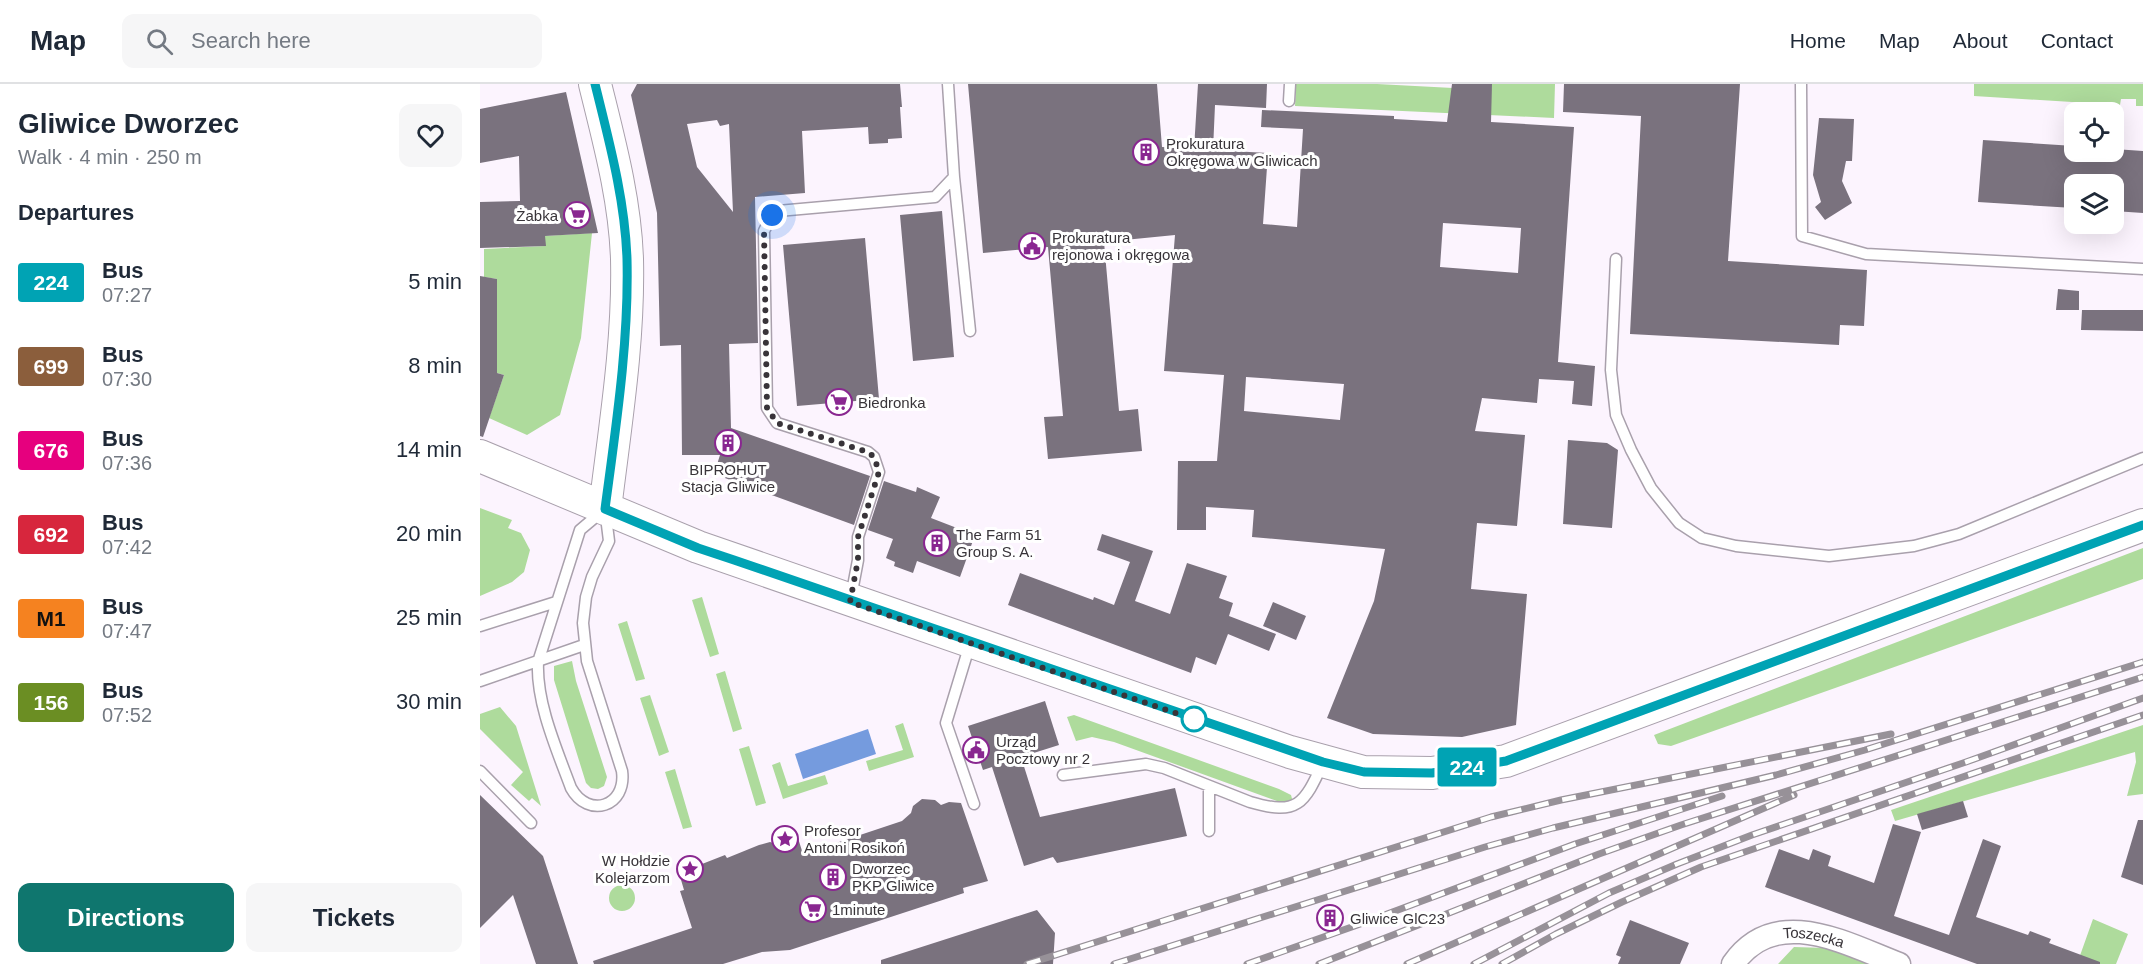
<!DOCTYPE html>
<meta charset="utf-8">
<style>
body{margin:0;font-family:Arial,sans-serif;background:#f6f6f7;color:#1f2937;height:100vh;display:flex;flex-direction:column;font-size:22px;white-space:nowrap}
*{box-sizing:border-box;margin:0}
p{font-size:20px;color:#747a83}
.icon{flex:none;width:33px;height:33px;fill:none;stroke:currentColor;stroke-width:2;stroke-linecap:round;stroke-linejoin:round}
.map{position:relative;flex:1;overflow:hidden}
.panel{display:flex;flex-direction:column;background:#fff;width:480px}
.panel>*{flex:none}
.badge{padding:0 12px;border-radius:4px;font-size:21px;line-height:39px}
.tools{position:absolute;left:1584px;top:18px;display:grid;gap:12px}
.tools a{display:grid;place-items:center;width:60px;height:60px;border-radius:12px;background:#fff;box-shadow:0 6px 24px #0002;font-size:30px}
.you{position:absolute;width:30px;height:30px;margin:-15px;border:4px solid #fff;border-radius:50%;background:#1a73e8;box-shadow:0 0 0 9px #1a73e833}
.map>.badge{position:absolute;translate:-50% -50%;box-shadow:0 0 0 3px #fff}
h2{padding:0 18px;font-size:22px;line-height:54px}
.round{display:grid;place-items:center;flex:none;width:63px;height:63px;border-radius:12px;background:#f6f6f7}
.overview{display:flex;align-items:center;justify-content:space-between;height:102px;padding:0 18px}
h1{font-size:28px;font-weight:700;line-height:45px}
.primary-button{display:flex;gap:12px;margin-top:auto;padding:12px 18px}
.primary-button a{flex:1;height:69px;border-radius:12px;background:#0f766e;color:#fff;font-size:24px;font-weight:700;line-height:69px;text-align:center}
.primary-button a+a{background:#f6f6f7;color:#1f2937}
ul{padding:0;list-style:none}
li{display:flex;align-items:center;gap:18px;height:84px;padding:0 18px}
li div{flex:1}
li b{display:block;font-size:22px}
li em{font-style:normal}
li .badge{min-width:66px;font-weight:700;text-align:center}
header{display:flex;align-items:center;gap:36px;box-sizing:border-box;height:84px;padding:0 30px;background:#fff;border-bottom:2px solid #e0e1e3}
header strong{font-size:28px}
nav{display:flex;gap:33px;margin-inline-start:auto;font-size:21px}
.search{width:420px;height:54px;background:#f6f6f7;display:flex;align-items:center;gap:15px;box-sizing:border-box;padding:0 21px;border-radius:12px;color:#747a83;font-size:22px}
main{display:flex;flex:1;min-height:0}
.map>svg:first-child{display:block}
.green{fill:#aedb9c}
.water{fill:#759bde}
.building{fill:#7a727e;fill-rule:evenodd}
.lines{fill:none;stroke-linecap:round;stroke-linejoin:round}
.lane-casing{stroke:#a9a0ac;stroke-width:13}
.street-casing{stroke:#a9a0ac;stroke-width:25}
.secondary-casing{stroke:#a9a0ac;stroke-width:34}
.lane{stroke:#fff;stroke-width:10}
.street{stroke:#fff;stroke-width:22}
.secondary{stroke:#fff;stroke-width:32}
.rail-casing{stroke:#979198;stroke-width:7}
.rail{stroke:#fff;stroke-width:4.5;stroke-dasharray:14;stroke-linecap:butt}
.line-casing{stroke:#fff;stroke-width:14}
.line{stroke:#00a3b4;stroke-width:9}
.walk{stroke:#383439;stroke-width:6;stroke-dasharray:0 10.8}
.stop-dot{fill:#fff;stroke:#00a3b4;stroke-width:3}
.labels{text-anchor:middle;dominant-baseline:central;stroke-width:6;stroke-linejoin:round;paint-order:stroke}
.poi-label{font-size:15px;fill:#383439;stroke:#fff;text-anchor:start}
.street-label{font-size:15px;fill:#383439;stroke:#fff}
</style>
<header>
<strong>Map</strong>
<div class="search"><svg class="icon" aria-label="search" viewBox="0 0 24 24"><circle cx="10" cy="10" r="6"/><path d="M15 15l6 6"/></svg>Search here</div>
<nav><a>Home</a><a>Map</a><a>About</a><a>Contact</a></nav>
</header>
<main>
<section class="panel">
<div class="overview"><div><h1>Gliwice Dworzec</h1><p>Walk · 4 min · 250 m</p></div><a class="round"><svg class="icon" aria-label="heart" viewBox="0 0 24 24"><path d="M12 20l-8-8c-3-5 5-10 8-4 3-6 11-1 8 4z"/></svg></a></div>
<h2>Departures</h2>
<ul>
<li><span class="badge" style="background:#00a3b4;color:#fff">224</span><div><b>Bus</b><p>07:27</p></div><em>5 min</em></li>
<li><span class="badge" style="background:#8b5e3c;color:#fff">699</span><div><b>Bus</b><p>07:30</p></div><em>8 min</em></li>
<li><span class="badge" style="background:#e6007e;color:#fff">676</span><div><b>Bus</b><p>07:36</p></div><em>14 min</em></li>
<li><span class="badge" style="background:#d7263d;color:#fff">692</span><div><b>Bus</b><p>07:42</p></div><em>20 min</em></li>
<li><span class="badge" style="background:#f58220;color:#111">M1</span><div><b>Bus</b><p>07:47</p></div><em>25 min</em></li>
<li><span class="badge" style="background:#6b8e23;color:#fff">156</span><div><b>Bus</b><p>07:52</p></div><em>30 min</em></li>
</ul>
<div class="primary-button"><a>Directions</a><a>Tickets</a></div>
</section>
<div class="map">
<svg width="1663" height="880" viewBox="0 0 1663 880">
<rect width="100%" height="100%" fill="#fcf4fe"/>
<path class="green" d="M816 0H897L1011 6 1012 0H1075L1074 34 815 22Z
M1494 0H1663V22H1656V15H1641L1640 21 1494 12Z
M112 149 101 254 80 331 47 351 9 334 24 291 17 289V195L4 193V165L65 162V152Z
M0 424 32 436 28 444 41 449 50 466 44 488 32 498 0 512Z
M1663 464V495L1191 662 1178 660 1174 651Z
M222 513 239 570 230 573 212 516Z
M147 537 165 595 156 597 138 540Z
M92 577 96 597 127 693 124 702 118 705 111 704 106 699 74 596V582Z
M245 587 262 645 253 648 236 590Z
M170 611 189 668 179 672 160 614Z
M20 623 36 642 61 722 52 714 49 717 31 701 43 688 0 645V630Z
M594 631 799 705 811 711 814 722 799 723 797 717 634 658 612 653 596 657 587 633Z
M423 639 434 673 389 687 386 677 423 666 415 642Z
M1663 641V710L1647 712 1656 678 1655 668 1415 737 1411 726Z
M269 662 286 719 276 722 259 665Z
M300 678 308 702 345 691 348 700 303 715 292 681Z
M195 685 212 743 203 745 185 688Z
M129 814a13 13 0 1 1 26 0a13 13 0 1 1-26 0Z
M1613 835 1648 850 1636 880H1597Z
M1314 863 1346 864 1388 880H1298Z"/>
<path class="water" d="M388 645 396 670 323 695 315 670Z"/>
<path class="building" d="M157 0H420L422 23H420L422 54 408 55V59L389 60 388 43 322 47 325 109 275 113 278 259 249 260 251 344 390 392 374 441 234 390 240 371H202L201 261 180 262 177 129 151 11ZM237 36 240 42 249 40 253 128 217 83 207 40Z
M488 0H677L682 63 714 65 718 0H787L786 24 735 21 733 66 788 69 783 140 817 143 823 45 781 43 782 26 914 32V35L967 38 972 0H1012L1011 38 1094 43 1078 278 1115 282 1112 322 1092 320 1094 297 1059 295 1057 319 1002 314 995 347 1045 351 1037 442 997 439 991 505 1047 510 1036 641 982 653 893 650 847 634 894 517 905 465 772 453 774 426 726 423V446H697L698 377H737L744 291 684 287 695 151 624 158 639 327 658 325 662 367 568 375 564 333 583 332 568 163 503 169ZM963 139 1041 144 1038 189 960 183ZM766 293 864 300 860 336 764 327Z
M1084 0H1260L1248 177 1387 186 1384 242 1360 241 1359 261 1150 250 1161 32 1083 28Z
M86 8 118 149 65 152 66 162 0 164V118L40 117 39 72 0 79V25Z
M1339 34 1374 35 1372 77H1366L1362 97 1372 119 1345 136 1335 123 1341 118 1333 91Z
M1503 56 1594 62V68H1634V65L1663 67V129L1634 127V100H1594V124L1498 118Z
M462 127 474 273 433 277 420 131Z
M385 154 399 315 317 322 303 161Z
M0 192 17 195V289L24 291 3 353 0 352Z
M1578 205 1599 207V226H1576Z
M1602 226H1663V247L1601 246Z
M1088 356 1127 359 1138 366 1132 444 1083 440Z
M404 397 436 408 437 403 460 413 451 434 495 451 480 493 437 477 433 489 414 482 415 478 406 474 413 455 388 446Z
M622 450 673 467 655 517 690 530 707 479 747 492 739 514 753 519 749 532 796 550 789 567 748 550 736 581 716 573 711 589 528 521 540 489 613 516 614 513 634 521 650 478 617 466Z
M793 518 826 532 816 556 783 542Z
M565 617 579 661 541 673 560 733 695 704 707 752 577 779 573 773 544 782 512 683 503 686 488 642Z
M0 711 63 772 98 880H56L33 811 0 844Z
M442 715 455 716 461 721 469 718 481 719 508 797 483 804 484 809 310 866 282 868 243 880H114L113 877 212 844 200 807 204 806 199 789 245 771 247 774 279 761 290 758 293 759 317 751 323 770 422 737 431 729 433 722Z
M1483 717 1488 733 1442 746 1437 730Z
M1658 736H1663V801L1641 793Z
M1413 740 1441 748 1414 832 1469 851 1503 755 1521 762 1496 833 1548 851 1550 847 1571 855 1569 859 1620 878V880H1497L1285 803 1299 765 1329 776 1333 765 1351 772 1348 782 1394 799Z
M557 826 575 849 573 880H401V876Z
M1150 836 1209 859 1200 880H1138L1141 873 1136 871Z"/>
<g class="lines">
<defs>
<path id="lane" d="M1321 0 1322 152 1386 170 1663 185
M809 17 810 0
M474 93 490 247
M1136 175 1131 286 1136 331 1151 366 1171 404 1199 439 1222 454 1256 462 1349 472 1434 462 1479 450 1663 374
M125 425 129 457 112 493 106 513 103 539 107 577 142 687C147 723 108 735 91 704 77 666 56 619 58 578L100 446Z
M371 513 378 476V453L399 388 394 373 388 368 297 339 287 324 284 147 292 131 298 127 455 113 474 93 468 0
M0 542 76 518
M490 560 466 639 494 720
M0 597 104 561
M0 687 51 739
M583 691 666 680 684 684 770 718C818 732 824 720 843 679
M729 702V747"/>
<g id="street">
<path id="s1" d="M1253 880C1296 819 1366 860 1419 880"/>
</g>
<path id="secondary" d="M115 0C129 57 145 115 147 175 149 258 135 342 125 425
M0 372 218 463 810 668 883 688 952 689 1026 677 1663 441"/>
</defs>
<use href="#lane" class="lane-casing"/>
<use href="#street" class="street-casing"/>
<use href="#secondary" class="secondary-casing"/>
<use href="#lane" class="lane"/>
<use href="#street" class="street"/>
<use href="#secondary" class="secondary"/>
<defs>
<path id="rail" d="M547 880 1011 733 1081 716 1411 650
M634 880 1005 763 1073 744 1296 691 1385 666 1663 578
M767 880 883 839 1095 760 1242 712
M839 880 1119 770 1201 741 1663 593
M927 880 1314 711
M994 880 1129 809 1197 780 1272 751 1486 678 1663 614
M1022 880 1076 850 1142 818 1221 783 1663 631"/>
</defs>
<use href="#rail" class="rail-casing"/>
<use href="#rail" class="rail"/>
</g>
<g class="lines">
<defs>
<path id="line" d="M115 0C129 57 145 115 147 175 149 258 136 342 125 425L218 464 254 476 843 678 884 688 952 689 1026 677 1663 441"/>
</defs>
<use href="#line" class="line-casing"/>
<use href="#line" class="line"/>
<path class="walk" d="M292 131 284 147 287 324 297 339 388 368 394 373 399 388 378 453V476L370 518 716 636 714 635"/>
</g>
<defs>
<symbol id="building-ring" viewBox="-11 -11 22 22"><circle r="9.5" fill="#fff" stroke="#892790" stroke-width="1.5"/><path d="M-4-6H4V6H1V3H-1V6H-4ZM-2.5-4.3h1.7v1.8h-1.7ZM.8-4.3h1.7v1.8H.8ZM-2.5-1h1.7V.8h-1.7ZM.8-1h1.7V.8H.8Z" fill="#892790"/></symbol>
<symbol id="supermarket-ring" viewBox="-11 -11 22 22"><circle r="9.5" fill="#fff" stroke="#892790" stroke-width="1.5"/><path d="M-6-5.5h2.5l.6 2H6L4.5 2H-2.5L-4.4-4H-6ZM-1.5 3.2a1.3 1.3 0 1 0 .1 0ZM3 3.2a1.3 1.3 0 1 0 .1 0Z" fill="#892790"/></symbol>
<symbol id="civic-ring" viewBox="-11 -11 22 22"><circle r="9.5" fill="#fff" stroke="#892790" stroke-width="1.5"/><path d="M-.6-6.5H3V-4.5H.6V-3L4-1V1h2V6H-6V1h2V-1L-.6-3ZM-1.2 2.5V6h2.4V2.5Z" fill="#892790"/></symbol>
<symbol id="sight-ring" viewBox="-11 -11 22 22"><circle r="9.5" fill="#fff" stroke="#892790" stroke-width="1.5"/><path d="M0-6L1.8-2.2L6-1.7L2.9 1.2L3.7 5.4L0 3.3L-3.7 5.4L-2.9 1.2L-6-1.7L-1.8-2.2Z" fill="#892790"/></symbol>
</defs>
<g fill-rule="evenodd">
<use href="#building-ring" x="651" y="53" width="30" height="30"/>
<use href="#supermarket-ring" x="82" y="116" width="30" height="30"/>
<use href="#civic-ring" x="537" y="147" width="30" height="30"/>
<use href="#supermarket-ring" x="344" y="303" width="30" height="30"/>
<use href="#building-ring" x="233" y="344" width="30" height="30"/>
<use href="#building-ring" x="442" y="444" width="30" height="30"/>
<use href="#civic-ring" x="481" y="651" width="30" height="30"/>
<use href="#sight-ring" x="290" y="740" width="30" height="30"/>
<use href="#sight-ring" x="195" y="770" width="30" height="30"/>
<use href="#building-ring" x="338" y="778" width="30" height="30"/>
<use href="#supermarket-ring" x="318" y="810" width="30" height="30"/>
<use href="#building-ring" x="835" y="819" width="30" height="30"/>
</g>
<circle class="stop-dot" cx="714" cy="635" r="12"/>
<g class="labels">
<g class="poi-label">
<text x="686" y="59">Prokuratura<tspan x="686" dy="17">Okręgowa w Gliwicach</tspan></text>
<text x="78" y="131" text-anchor="end">Żabka</text>
<text x="572" y="153">Prokuratura<tspan x="572" dy="17">rejonowa i okręgowa</tspan></text>
<text x="378" y="318">Biedronka</text>
<text x="248" y="385" text-anchor="middle">BIPROHUT<tspan x="248" dy="17">Stacja Gliwice</tspan></text>
<text x="476" y="450">The Farm 51<tspan x="476" dy="17">Group S. A.</tspan></text>
<text x="516" y="657">Urząd<tspan x="516" dy="17">Pocztowy nr 2</tspan></text>
<text x="324" y="746">Profesor<tspan x="324" dy="17">Antoni Rosikoń</tspan></text>
<text x="190" y="776" text-anchor="end">W Hołdzie<tspan x="190" dy="17">Kolejarzom</tspan></text>
<text x="372" y="784">Dworzec<tspan x="372" dy="17">PKP Gliwice</tspan></text>
<text x="352" y="825">1minute</text>
<text x="870" y="834">Gliwice GlC23</text>
</g>
<g class="street-label">
<text stroke="none"><textPath href="#s1" startOffset="92">Toszecka</textPath></text>
</g>
</g>
</svg>
<div class="tools">
<a><svg class="icon" aria-label="locate" viewBox="0 0 24 24"><circle cx="12" cy="12" r="6"/><path d="M12 2v4M12 18v4M2 12h4M18 12h4"/></svg></a>
<a><svg class="icon" aria-label="layers" viewBox="0 0 24 24"><path d="M12 4l9 5-9 5-9-5zM3 14l9 5 9-5"/></svg></a>
</div>
<div class="you" style="left:292px;top:131px"></div>
<b class="badge" style="left:987px;top:683px;background:#00a3b4;color:#fff">224</b>
</div>
</main>
